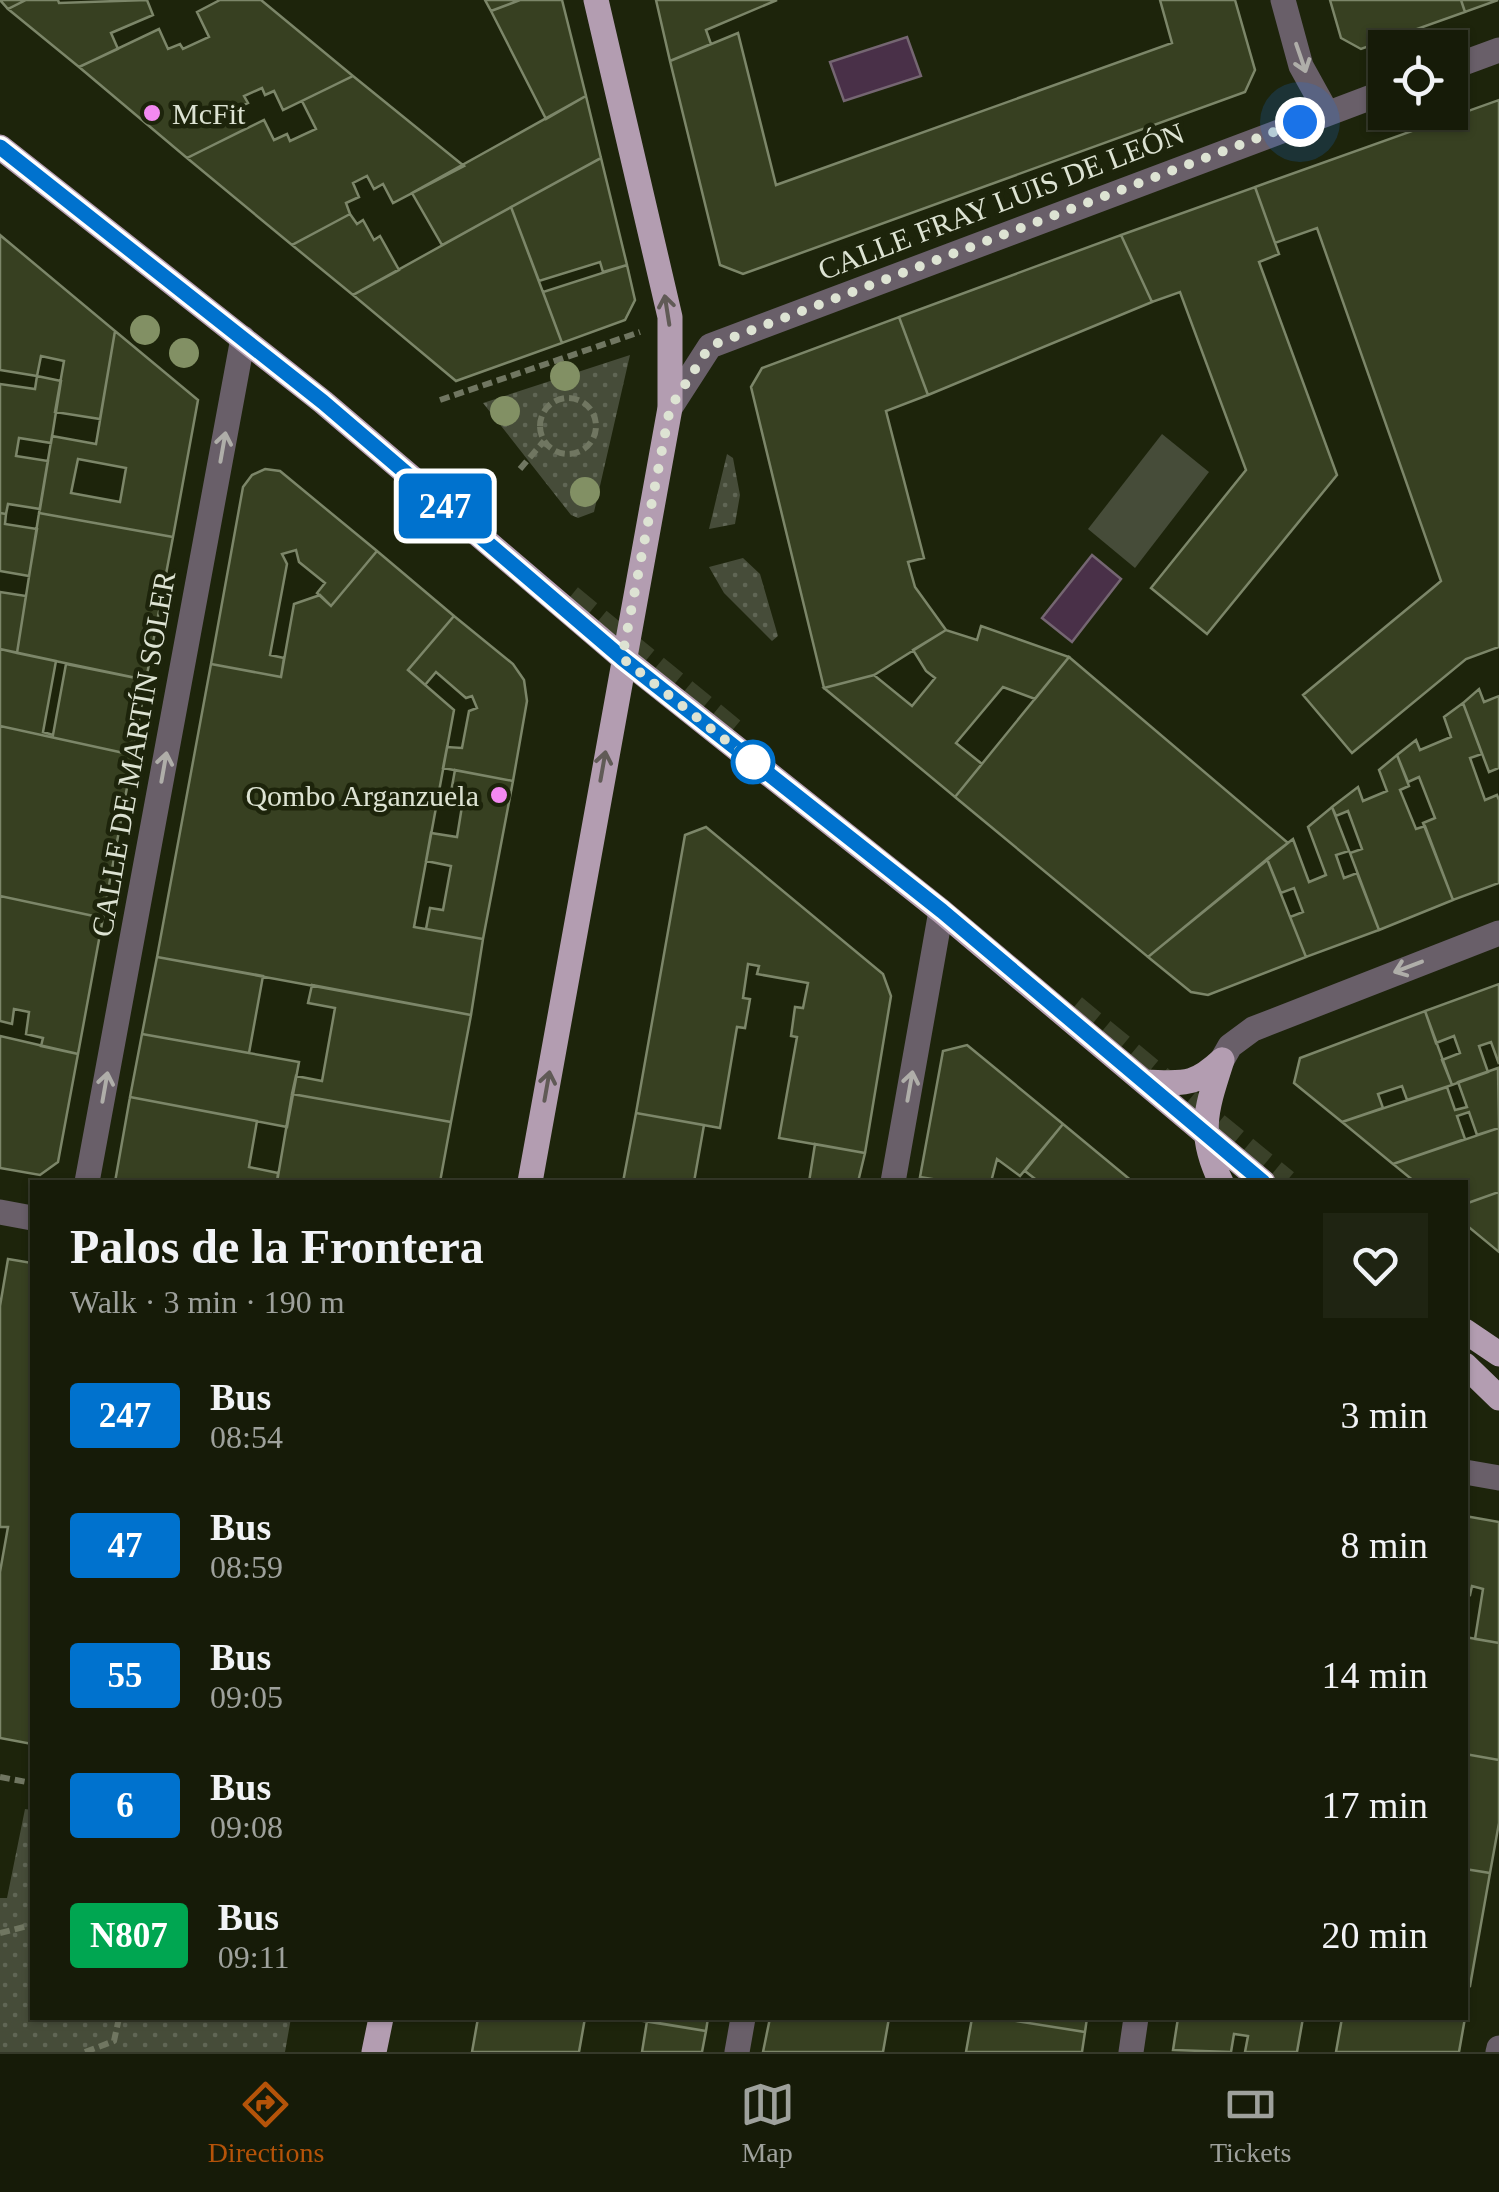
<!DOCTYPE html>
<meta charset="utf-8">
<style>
body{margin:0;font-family:Georgia,serif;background:#1f2412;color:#f1f3f6;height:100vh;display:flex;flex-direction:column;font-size:38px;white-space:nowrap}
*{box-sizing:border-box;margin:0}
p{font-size:32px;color:#9ea19c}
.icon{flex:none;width:55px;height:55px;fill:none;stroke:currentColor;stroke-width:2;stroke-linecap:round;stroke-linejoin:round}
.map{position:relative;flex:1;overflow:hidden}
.details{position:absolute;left:30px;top:1180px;width:1438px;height:840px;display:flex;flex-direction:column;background:#161b08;border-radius:0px;box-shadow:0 2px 8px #0004,0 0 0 2px #353929}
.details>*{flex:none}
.badge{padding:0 20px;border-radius:8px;font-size:35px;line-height:65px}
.fabs{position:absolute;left:1368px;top:30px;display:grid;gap:20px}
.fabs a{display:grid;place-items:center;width:100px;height:100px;border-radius:0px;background:#161b08;box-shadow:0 2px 8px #0004,0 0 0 2px #353929;font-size:50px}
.you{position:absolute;width:50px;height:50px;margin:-25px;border:8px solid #fff;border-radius:50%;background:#1a73e8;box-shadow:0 0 0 15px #1a73e833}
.map>.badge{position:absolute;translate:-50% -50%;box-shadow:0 0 0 5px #fff}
.round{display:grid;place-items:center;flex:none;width:105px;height:105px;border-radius:0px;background:#1f2412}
.headline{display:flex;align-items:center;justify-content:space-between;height:170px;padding:0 40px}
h1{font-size:48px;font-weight:700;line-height:75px}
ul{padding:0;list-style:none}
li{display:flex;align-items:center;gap:30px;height:130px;padding:0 40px}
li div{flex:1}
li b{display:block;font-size:38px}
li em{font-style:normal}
li .badge{min-width:110px;font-weight:700;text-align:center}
.dock{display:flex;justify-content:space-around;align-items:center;height:140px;border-top:2px solid #353929;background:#161b08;font-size:28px;color:#9ea19c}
.dock a{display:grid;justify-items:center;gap:5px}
.dock .current{color:#b45309}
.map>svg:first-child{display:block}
.park{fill:url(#park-dots)}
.pitch{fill:#464c39}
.water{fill:#493048;stroke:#756672;stroke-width:2.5}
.building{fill:#374021;stroke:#7c8669;stroke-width:2.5;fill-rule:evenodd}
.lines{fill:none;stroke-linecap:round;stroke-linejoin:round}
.major-tunnel{stroke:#3a4129;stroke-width:25;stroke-dasharray:25 12;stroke-linecap:butt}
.path{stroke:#707661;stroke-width:6;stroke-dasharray:10 5;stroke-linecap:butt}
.minor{stroke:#695f69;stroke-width:25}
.major{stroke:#b39db1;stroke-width:25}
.tree{fill:#829064}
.oneway{stroke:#afaea9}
.oneway2{stroke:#605a56}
.line-casing{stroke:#fff;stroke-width:22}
.line{stroke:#0072ce;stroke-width:15}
.walk{stroke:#dde3d3;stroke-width:10;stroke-dasharray:0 18}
.poi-dot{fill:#f389f1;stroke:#1d240b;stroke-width:4}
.stop-dot{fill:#fff;stroke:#0072ce;stroke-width:5}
.labels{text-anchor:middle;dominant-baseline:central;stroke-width:9;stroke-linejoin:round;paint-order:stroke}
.poi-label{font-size:30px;fill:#dde3d3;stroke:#1d240b;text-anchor:start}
.street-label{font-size:30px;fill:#dde3d3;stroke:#1d240b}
</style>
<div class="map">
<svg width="1499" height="2052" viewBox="0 0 1499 2052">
<defs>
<pattern id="park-dots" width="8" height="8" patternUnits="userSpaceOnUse" patternTransform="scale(2.5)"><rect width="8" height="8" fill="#464c39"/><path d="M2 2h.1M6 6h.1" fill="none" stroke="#606655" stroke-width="1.8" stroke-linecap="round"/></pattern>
</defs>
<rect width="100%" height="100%" fill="#1d240b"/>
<path class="park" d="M630 355 594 512 578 518 571 515 483 403Z
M727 454 733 458 740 495 735 524 709 529Z
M743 558 760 574 778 636 772 641 724 593 709 567Z
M25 1809 32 1810V2018H291L285 2052H0V1898H7Z"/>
<path class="pitch" d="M1162 434 1209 472 1135 568 1088 529Z"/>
<path class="water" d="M907 37 921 76 844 101 830 62Z
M1092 555 1121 579 1072 642 1042 618Z"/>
<path class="building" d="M0 0H26L8 9Z
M26 0H58L59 3 147 0 153 15 111 33 118 49 79 67 8 9Z
M220 0H261L353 76 283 110 274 91 265 95 262 88 244 96 248 103 235 109 245 129 187 158 79 67 159 29 168 49 180 44 183 49 209 37 197 12Z
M485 0H520L491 11Z
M520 0H562L586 96 546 119 491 11Z
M656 0H777L706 30 711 44 670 61Z
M1160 0H1235L1255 70 1245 92 743 274 720 265 670 61 738 33 776 185 1172 43Z
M1330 0H1461L1465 12 1361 49 1341 38Z
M1461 0H1498L1465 12Z
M353 76 464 166 393 203 383 184 374 189 367 176 353 183 359 197 346 203 350 214 292 245 187 158 264 120 274 140 287 134 290 141 316 129 302 101Z
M586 96 601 158 442 245 412 193Z
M1499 100V647L1466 659 1352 753 1303 695 1441 581 1317 228 1275 243 1255 187Z
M601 158 627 265 603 272 600 262 539 281 511 207Z
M1255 187 1279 254 1259 262 1337 475 1207 634 1151 588 1246 470 1180 292 1152 302 1121 235Z
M511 207 562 343 456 381 353 295Z
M350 214 357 224 363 220 374 240 380 236 399 270 353 295 292 245Z
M0 235 115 331 100 419 55 412 64 361 41 356 37 376 0 370Z
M1121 235 1152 302 928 395 899 317Z
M627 265 635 300 625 320 562 343 543 292Z
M899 317 928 395 886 411 924 558 908 562 915 587 946 630 874 675 824 688 751 387 762 368Z
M115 331 198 400 173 537 39 513 52 436 96 444ZM78 459 126 468 120 502 71 493Z
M37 376 61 381 51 443 19 438 16 456 48 461 40 509 8 504 6 514 0 513V384L35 389Z
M265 469 280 471 377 551 331 606 317 593 325 583 299 562 296 550 282 554 287 564 270 655 284 658 281 677 211 664 243 487 252 475Z
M0 513 6 514 5 524 37 529 29 576 0 571Z
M39 513 173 537 146 680 17 653Z
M377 551 454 616 408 670 454 710 414 927 483 939 471 1015 157 957 211 664 281 677 294 604 320 595 331 606Z
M0 592 26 596 17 653 0 649Z
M454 616 513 664 524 680 527 701 513 781 443 768 447 747 462 748 469 711 477 708 472 696 466 698 436 672 425 685 408 670Z
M981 626 1069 657 1035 699 1003 687 956 743 982 764 955 797 824 688 874 675 912 706 935 678 926 671 913 650 946 630 977 640Z
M0 649 56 661 43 732 53 735 66 664 146 680 133 755 0 726Z
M1069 657 1288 843 1148 957 955 797Z
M1479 689 1484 702 1499 696V768L1489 772 1463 703Z
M1463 703 1482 754 1470 758 1485 800 1497 795 1499 800V883L1453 900 1423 823 1435 818 1419 777 1408 782 1397 755 1416 740 1420 750 1451 737 1444 717Z
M0 726 133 755 103 918 0 896Z
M1397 755 1409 786 1400 790 1416 829 1425 826 1453 900 1379 930 1350 853 1362 849 1348 811 1336 816 1332 807 1358 787 1363 801 1387 791 1379 770Z
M455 770 513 781 483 939 426 929 430 908 443 910 451 866 426 861 431 833 457 837 464 794 451 792Z
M1332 807 1349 851 1336 855 1344 878 1357 873 1379 930 1306 957 1290 917 1303 912 1294 888 1281 893 1267 859 1293 839 1309 882 1326 875 1308 827Z
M706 827 883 974 891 996 865 1153 779 1138 797 1037 791 1036 795 1007 803 1008 808 983 757 974 759 966 748 964 743 998 750 999 745 1028 737 1027 720 1128 636 1113 685 835Z
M1267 859 1306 957 1208 995 1191 992 1148 957Z
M0 896 103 918 78 1054 41 1046 43 1038 26 1034 29 1012 14 1009 12 1024 0 1021Z
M157 957 263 976 249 1053 142 1034Z
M1499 984V1064L1491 1042 1479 1046 1488 1072 1452 1085 1442 1060 1460 1053 1454 1036 1436 1043 1425 1011Z
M312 985 471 1015 451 1122 292 1094 296 1076 322 1081 335 1008 308 1003Z
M1425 1011 1452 1085 1407 1100 1402 1086 1378 1094 1383 1108 1342 1122 1294 1083 1300 1058Z
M142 1034 299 1062 287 1127 130 1097Z
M0 1036 78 1054 58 1162 40 1175 0 1168Z
M967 1045 1063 1124 1020 1176 997 1159 991 1182H950L920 1177 943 1051Z
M1498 1068 1499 1128 1477 1135 1469 1112 1457 1116 1465 1139 1393 1164 1342 1122 1447 1087 1455 1110 1467 1107 1458 1082Z
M292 1094 451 1122 440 1182H277Z
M130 1097 257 1121 249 1167 278 1173 277 1182H115Z
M636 1113 704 1125 694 1182H623Z
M1063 1124 1133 1182H1039L1025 1171Z
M1499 1128V1192L1465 1204V1182H1415L1393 1164Z
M815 1144 865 1153 858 1182H809Z
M1499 1192V1252L1465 1224V1204Z
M8 1259 32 1263V1744L0 1738V1572L8 1527H0V1306Z
M1465 1516 1499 1522V1643L1475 1639 1483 1589 1472 1586 1470 1595 1465 1594Z
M1465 1637 1499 1643V1760L1465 1754Z
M1465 1754 1499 1760V1823L1490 1873 1465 1869Z
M1465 1869 1490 1873 1470 1986 1465 1985Z
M478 2018H585L579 2052H472Z
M625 2018H708L706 2031Z
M770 2018H889L883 2052H763Z
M972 2018H998L1085 2032 1082 2052H966Z
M998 2018H1087L1085 2032Z
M1178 2018H1303L1297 2052H1245L1248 2036 1234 2034 1231 2052 1173 2050Z
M1342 2018H1465L1459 2052H1336Z
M647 2021 706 2031 702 2052H642Z"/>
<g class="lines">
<path class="major-tunnel" d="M570 597 736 733
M1074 1007 1286 1182"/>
<path class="path" d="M540 426a28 28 0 1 1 56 0a28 28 0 1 1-56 0Z
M440 400 640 332
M520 469 544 441
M0 1777 32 1783
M0 1933 32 1925
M85 2052 114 2041 119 2018"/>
<path class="minor" d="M1283 0 1301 66 1327 113
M1450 68 1499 50
M670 408 710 346 1385 92
M1222 1060 1230 1046 1253 1029 1499 933
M87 1182 243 338
M893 1182 941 911
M0 1212 32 1218
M1465 1472 1499 1478
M737 2052 743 2018
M1131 2052 1136 2018
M1498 2052 1499 2048"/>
<path class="major" d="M0 147 323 402 623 658 941 911 1263 1182
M1145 1082C1184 1083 1193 1087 1222 1060
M530 1182 670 408V317L596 0
M1221 1182C1197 1133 1206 1110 1222 1060
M1465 1331 1499 1354
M1465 1365 1499 1398
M374 2052 381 2018"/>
</g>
<g class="tree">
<circle cx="145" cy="330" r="15"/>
<circle cx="184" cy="353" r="15"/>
<circle cx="565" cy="376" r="15"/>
<circle cx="505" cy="411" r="15"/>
<circle cx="585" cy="492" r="15"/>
</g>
<defs><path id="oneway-shaft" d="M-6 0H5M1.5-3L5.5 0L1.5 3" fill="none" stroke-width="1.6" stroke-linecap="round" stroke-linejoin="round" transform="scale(2.5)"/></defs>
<g class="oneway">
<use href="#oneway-shaft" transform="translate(1301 58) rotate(71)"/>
<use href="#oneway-shaft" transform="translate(223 447) rotate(-80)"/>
<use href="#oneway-shaft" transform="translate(164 767) rotate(-80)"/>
<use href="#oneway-shaft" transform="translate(1408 967) rotate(159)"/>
<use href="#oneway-shaft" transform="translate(910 1086) rotate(-80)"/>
<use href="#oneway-shaft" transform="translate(105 1087) rotate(-80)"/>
</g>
<g class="oneway2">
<use href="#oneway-shaft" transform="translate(667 310) rotate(-99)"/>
<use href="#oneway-shaft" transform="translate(603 766) rotate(-80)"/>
<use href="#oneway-shaft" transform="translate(547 1086) rotate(-80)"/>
</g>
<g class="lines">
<defs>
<path id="line" d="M0 147 323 402 622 658 942 911 1263 1182"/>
</defs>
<use href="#line" class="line-casing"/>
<use href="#line" class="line"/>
<path class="walk" d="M753 762 622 658 670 408 710 346 1300 122"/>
</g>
<g class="poi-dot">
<circle cx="152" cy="113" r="10"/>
<circle cx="499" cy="795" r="10"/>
</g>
<circle class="stop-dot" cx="753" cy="762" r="20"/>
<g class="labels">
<g class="poi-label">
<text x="172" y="113">McFit</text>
<text x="479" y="795" text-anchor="end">Qombo Arganzuela</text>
</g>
<g class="street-label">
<text transform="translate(1001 201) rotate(-21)">CALLE FRAY LUIS DE LEÓN</text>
<text transform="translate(133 754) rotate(-80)">CALLE DE MARTÍN SOLER</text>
</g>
</g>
</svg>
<div class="fabs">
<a><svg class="icon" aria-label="locate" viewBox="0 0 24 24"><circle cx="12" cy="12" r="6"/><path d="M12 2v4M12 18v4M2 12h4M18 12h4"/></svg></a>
</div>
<div class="you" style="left:1300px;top:122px"></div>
<b class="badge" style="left:445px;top:506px;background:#0072ce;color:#fff">247</b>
<section class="details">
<div class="headline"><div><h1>Palos de la Frontera</h1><p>Walk · 3 min · 190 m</p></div><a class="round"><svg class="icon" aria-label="heart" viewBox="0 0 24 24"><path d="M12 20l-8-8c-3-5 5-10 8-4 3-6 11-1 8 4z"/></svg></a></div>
<ul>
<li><span class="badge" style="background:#0072ce;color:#fff">247</span><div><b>Bus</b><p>08:54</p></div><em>3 min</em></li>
<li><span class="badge" style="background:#0072ce;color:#fff">47</span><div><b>Bus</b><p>08:59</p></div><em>8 min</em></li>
<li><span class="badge" style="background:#0072ce;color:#fff">55</span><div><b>Bus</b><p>09:05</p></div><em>14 min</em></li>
<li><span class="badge" style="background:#0072ce;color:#fff">6</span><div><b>Bus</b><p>09:08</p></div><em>17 min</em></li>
<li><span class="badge" style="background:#00a651;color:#fff">N807</span><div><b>Bus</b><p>09:11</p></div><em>20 min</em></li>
</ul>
</section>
</div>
<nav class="dock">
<a class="current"><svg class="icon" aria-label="directions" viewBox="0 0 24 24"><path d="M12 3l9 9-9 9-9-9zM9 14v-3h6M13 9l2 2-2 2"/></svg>Directions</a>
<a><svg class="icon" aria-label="map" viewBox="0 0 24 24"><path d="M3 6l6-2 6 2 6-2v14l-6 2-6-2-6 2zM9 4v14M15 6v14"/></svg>Map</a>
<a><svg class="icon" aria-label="tickets" viewBox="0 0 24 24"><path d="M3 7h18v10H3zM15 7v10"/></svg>Tickets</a>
</nav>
